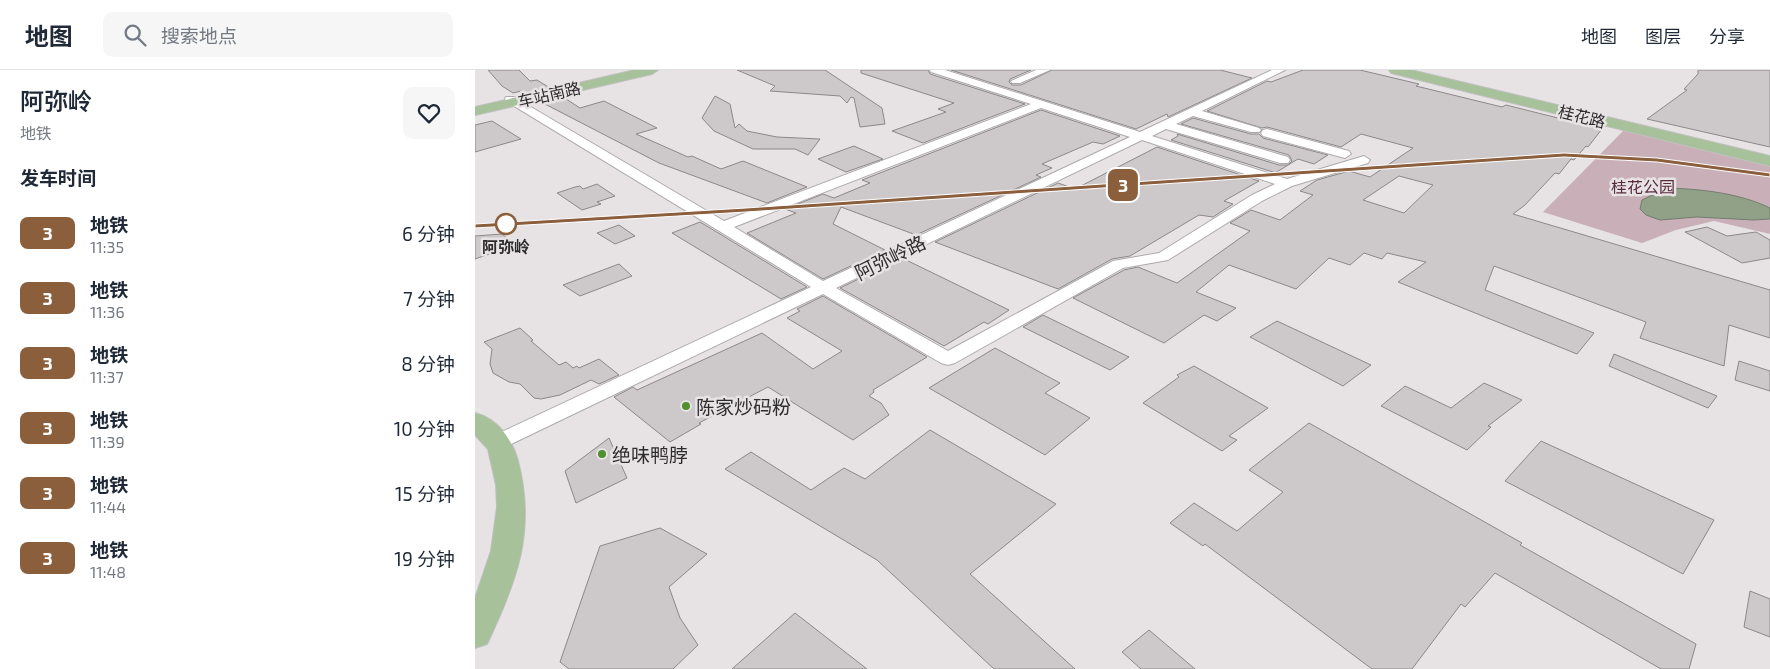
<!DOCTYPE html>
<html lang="zh">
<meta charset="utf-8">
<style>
body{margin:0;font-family:"Exo 2","Noto Sans SC",sans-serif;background:#f6f6f7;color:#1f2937;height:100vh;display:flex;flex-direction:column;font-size:19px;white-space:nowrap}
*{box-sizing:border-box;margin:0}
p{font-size:16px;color:#747a83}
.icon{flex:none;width:28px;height:28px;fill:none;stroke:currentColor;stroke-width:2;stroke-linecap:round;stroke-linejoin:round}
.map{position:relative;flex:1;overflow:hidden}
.details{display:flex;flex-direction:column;background:#fff;width:475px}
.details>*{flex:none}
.badge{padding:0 10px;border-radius:8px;font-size:18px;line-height:32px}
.map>.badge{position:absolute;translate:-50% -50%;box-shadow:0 0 0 2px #fff}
h2{padding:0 20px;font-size:19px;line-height:45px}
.round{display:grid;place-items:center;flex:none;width:52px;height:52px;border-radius:10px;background:#f6f6f7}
.headline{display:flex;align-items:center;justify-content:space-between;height:85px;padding:0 20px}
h1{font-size:24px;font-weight:600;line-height:38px}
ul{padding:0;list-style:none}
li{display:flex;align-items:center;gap:15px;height:65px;padding:0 20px}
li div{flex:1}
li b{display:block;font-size:19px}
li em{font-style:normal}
li .badge{min-width:55px;font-weight:700;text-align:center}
header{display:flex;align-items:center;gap:30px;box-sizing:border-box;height:70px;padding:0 25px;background:#fff;border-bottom:1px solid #e0e1e3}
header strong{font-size:24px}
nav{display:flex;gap:28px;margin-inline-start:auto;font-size:18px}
.search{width:350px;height:45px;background:#f6f6f7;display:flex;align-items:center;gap:12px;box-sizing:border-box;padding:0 18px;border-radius:10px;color:#747a83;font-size:19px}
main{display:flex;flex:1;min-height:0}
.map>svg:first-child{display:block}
.green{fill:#c9afb8}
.water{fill:#90a188;stroke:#737e6d}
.building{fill:#cdc9cb;stroke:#8c888a;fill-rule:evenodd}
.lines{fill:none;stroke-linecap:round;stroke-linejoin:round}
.minor-casing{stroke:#aeaaab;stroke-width:2}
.major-casing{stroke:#c0c0c0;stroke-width:2}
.minor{fill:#fff;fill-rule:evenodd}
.major{fill:#a7c19b;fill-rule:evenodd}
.line{fill:#8b5e3c;stroke:#fff}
.stop-dot{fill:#fff;stroke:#8b5e3c;stroke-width:2.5}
.poi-dot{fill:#528f2f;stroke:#e7e3e5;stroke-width:2}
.labels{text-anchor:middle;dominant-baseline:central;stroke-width:5;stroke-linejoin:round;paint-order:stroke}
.far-street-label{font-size:16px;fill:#2e2d2d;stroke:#e7e3e5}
.far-park-label{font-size:16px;fill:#582b3e;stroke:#e7e3e5}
.far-stop-label{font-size:16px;font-weight:bold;fill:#2e2d2d;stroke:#e7e3e5}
.street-label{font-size:19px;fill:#2e2d2d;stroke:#e7e3e5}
.poi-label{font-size:19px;fill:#2e2d2d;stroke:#e7e3e5;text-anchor:start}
</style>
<header>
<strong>地图</strong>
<div class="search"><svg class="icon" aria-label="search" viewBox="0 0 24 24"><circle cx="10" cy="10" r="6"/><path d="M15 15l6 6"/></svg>搜索地点</div>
<nav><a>地图</a><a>图层</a><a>分享</a></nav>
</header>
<main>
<section class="details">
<div class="headline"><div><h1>阿弥岭</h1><p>地铁</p></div><a class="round"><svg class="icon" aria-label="heart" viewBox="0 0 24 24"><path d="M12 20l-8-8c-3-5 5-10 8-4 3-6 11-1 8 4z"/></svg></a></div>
<h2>发车时间</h2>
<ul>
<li><span class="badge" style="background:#8b5e3c;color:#fff">3</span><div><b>地铁</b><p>11:35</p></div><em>6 分钟</em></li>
<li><span class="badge" style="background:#8b5e3c;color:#fff">3</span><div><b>地铁</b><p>11:36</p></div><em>7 分钟</em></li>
<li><span class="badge" style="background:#8b5e3c;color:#fff">3</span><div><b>地铁</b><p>11:37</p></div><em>8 分钟</em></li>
<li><span class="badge" style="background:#8b5e3c;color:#fff">3</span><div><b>地铁</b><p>11:39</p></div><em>10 分钟</em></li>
<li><span class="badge" style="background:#8b5e3c;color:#fff">3</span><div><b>地铁</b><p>11:44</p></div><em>15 分钟</em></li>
<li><span class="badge" style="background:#8b5e3c;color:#fff">3</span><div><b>地铁</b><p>11:48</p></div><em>19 分钟</em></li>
</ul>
</section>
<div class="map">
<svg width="1295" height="599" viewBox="0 0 1295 599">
<rect width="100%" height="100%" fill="#e7e3e5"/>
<path class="green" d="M1152 57 1295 95V164L1239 151 1201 160 1167 173 1068 142Z"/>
<path class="water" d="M1192 118C1226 119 1264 123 1295 138V149L1279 150 1222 147 1185 150 1171 145 1165 139 1167 130Z"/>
<path class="building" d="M13 0H44L55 11 62 10 75 18 50 23 46 21 38 23 27 16Z
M262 0H350L407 38 410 54 385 57 379 28 376 27 372 33 365 26 295 21 300 16Z
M386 0H453L455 4 550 34 448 73 417 61 471 42 463 39 479 33 386 3Z
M476 0H556L535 9 534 12 537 15H546L577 0H745L777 8 693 47 692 44 661 59Z
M828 0H885L944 14 941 16 1027 37 1031 35 1127 59 1113 77 1111 76 1099 90 1096 89 1084 104 1080 103 1050 135 1038 144 1295 220V268L1254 255 1249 296 1165 268 1171 252 1019 196 1010 220 1119 263 1102 284 923 212 951 192 912 183 907 189 889 183 875 195 854 188 821 219 754 195 721 222 761 238 742 251 729 245 689 273 598 228 649 200 663 197 702 213 775 161 755 153 776 140 805 150 838 125 825 121 842 110 874 101 895 107 938 78 886 64 866 77 792 57 787 58 732 41 792 11 796 12ZM924 106 958 115 929 143 888 130Z
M1223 0H1295V77L1172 49 1212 20 1209 19 1223 4Z
M240 26 255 34 260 58 264 54 272 61 302 67 345 69 333 85 320 79H278L239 61 227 48Z
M88 27 105 38 129 31 182 58 161 64 213 87 217 86 246 99 268 91 332 117 292 133 184 93 66 32Z
M566 40 645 66 628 74 618 72 567 94 577 98 561 105 566 107 441 165 366 137 358 154 410 180 348 209 272 163 321 143 310 139 348 124 359 128 395 113 387 110Z
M718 48 776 64H784L788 68 853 85 839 94 823 89 800 103 798 102 696 70 703 66 702 64 804 95H813L817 91 814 85 706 54Z
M17 51 46 69 0 82V55Z
M379 76 408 89 371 102 343 89Z
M682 77 784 111 749 131 758 134 738 147 724 145 655 186 637 189 583 219 460 172 583 113 600 119Z
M122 114 140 126 122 132 126 134 107 140 82 123 100 117 105 116 108 119Z
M225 152 245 164 332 217 306 229 197 163Z
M144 155 160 166 140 174 122 163Z
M1232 157 1252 166 1281 162 1295 170V188L1267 193 1210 162Z
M27 164 40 175 0 189V166Z
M427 188 534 240 513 254 509 252 469 276 365 218Z
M144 194 157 206 105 226 88 215Z
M348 226 452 287 398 320 399 322 394 326 406 333 414 345 378 370 293 317 224 353 226 354 195 372 139 327 158 317 162 320 287 263 338 299 367 281 312 248 325 241 322 239Z
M568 245 654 287 635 300 548 257Z
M802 251 896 295 868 316 775 267Z
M45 258 58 270 56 271 84 295 91 292 98 298 102 296 104 298 124 289 144 305 124 314 116 310 85 325 66 329 59 328 45 314 34 312 18 303 15 294 17 279 9 272Z
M520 278 585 313 570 323 615 348 570 385 454 318Z
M1139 284 1242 326 1233 338 1134 296Z
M1264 291 1295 301V321L1260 310Z
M719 296 793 338 754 366 762 370 747 381 668 333 704 307 702 305Z
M1009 313 1047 330 1013 356 1016 357 992 380 906 336 930 316 976 338Z
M834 353 1047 473 1045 475 1221 574 1214 599H1186L1020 503 990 537 986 534 937 599H897L730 474 728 476 695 453 719 433 762 461 808 422 774 400Z
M455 360 581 434 495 504 600 599H519L402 490 250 399 276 382 336 420 369 398 390 409Z
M134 368 152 408 101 433 90 401Z
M1066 371 1239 450 1208 504 1030 411Z
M185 458 232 484 194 517 205 548 223 575 198 599H94L85 592 125 476Z
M1275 521 1295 529V567L1269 557Z
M320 543 392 599H257Z
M674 560 720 599H666L647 582Z"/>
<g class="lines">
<defs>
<path id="minor" d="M455 0H470L665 62 797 0H810L727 41 784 58 786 60 784 62H776L718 46 701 54 813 87 815 90 813 93H805L691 59 677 66 812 109 889 86 895 90 893 93 817 116 787 131 693 190 648 198 480 293 473 295 466 293 348 224 30 377 23 379 16 377 13 372 16 367 336 217 31 31 30 29 31 27H39L249 151 556 34 456 2ZM566 38 655 67 348 211 259 157ZM667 70 800 114 777 125 684 183 638 191 473 281 361 218Z
M561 0H575L545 13H537L536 11Z
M792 59 874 81 876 84 870 88 788 66 786 63 788 60Z"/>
<path id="major" d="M160 0H183L177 4 0 45V37Z
M914 0H936L1295 86V96L916 3Z
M0 343C23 349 37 369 43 391 61 461 42 511 12 574L0 578V528L16 481 22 437 21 415 13 379 0 365Z"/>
</defs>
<use href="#minor" class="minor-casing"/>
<use href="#major" class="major-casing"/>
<use href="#minor" class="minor"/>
<use href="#major" class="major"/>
</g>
<path class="line" d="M1089 83 1182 88 1295 103V107L1182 92 1089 87 271 142 0 158V154L271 138Z"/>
<circle class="stop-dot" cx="31" cy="154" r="10"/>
<g class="poi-dot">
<circle cx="211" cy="336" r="5"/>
<circle cx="127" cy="384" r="5"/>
</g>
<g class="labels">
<g class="far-street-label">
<text transform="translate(74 24) rotate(-13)">车站南路</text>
<text transform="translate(1107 46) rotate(14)">桂花路</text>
</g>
<g class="far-park-label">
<text x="1168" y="116">桂花公园</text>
</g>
<g class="far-stop-label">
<text x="31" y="176">阿弥岭</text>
</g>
<g class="street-label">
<text transform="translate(415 187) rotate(-26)">阿弥岭路</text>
</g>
<g class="poi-label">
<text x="221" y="336">陈家炒码粉</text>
<text x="137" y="384">绝味鸭脖</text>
</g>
</g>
</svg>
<b class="badge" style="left:648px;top:115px;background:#8b5e3c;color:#fff">3</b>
</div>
</main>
